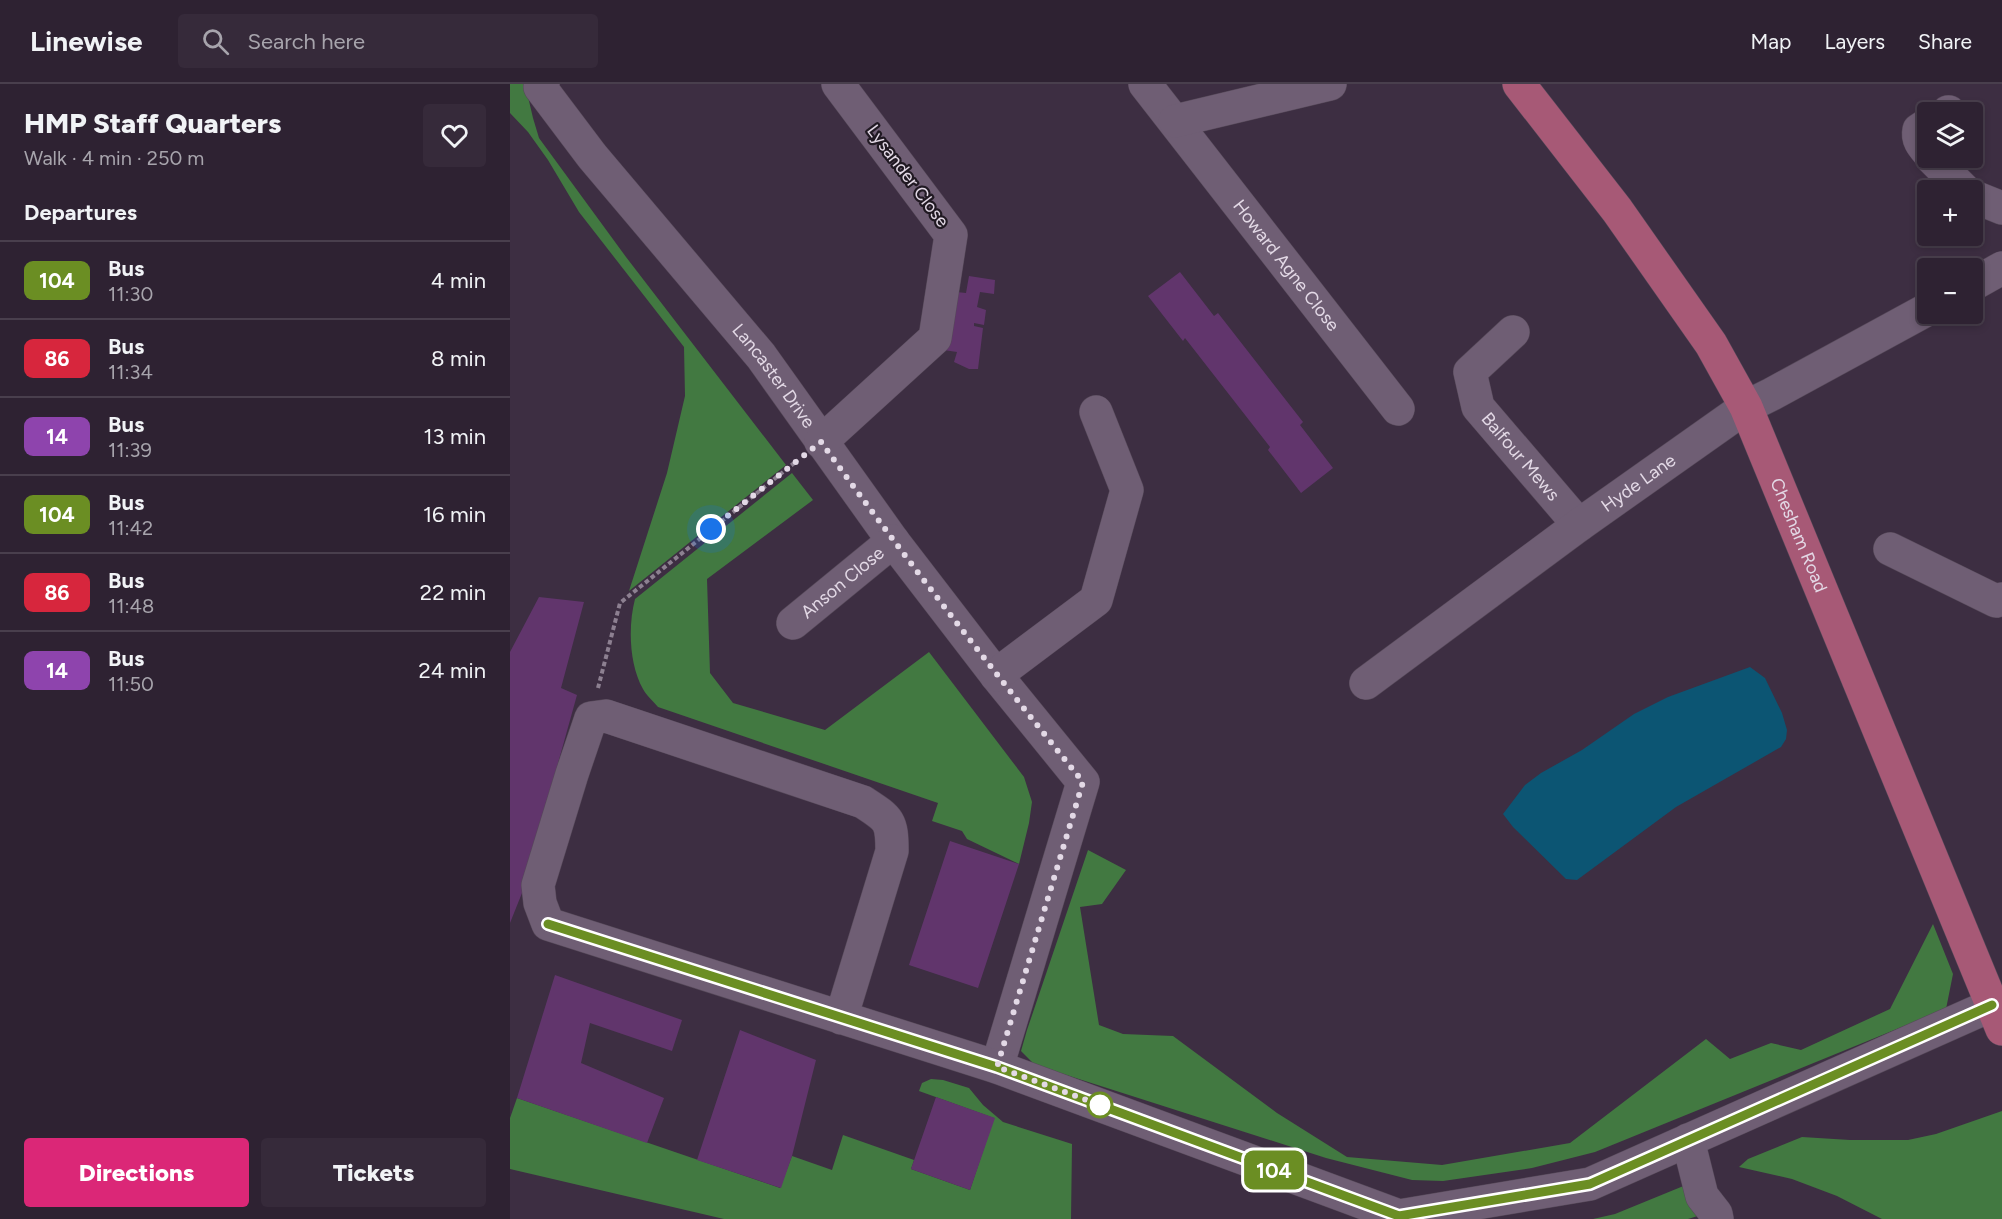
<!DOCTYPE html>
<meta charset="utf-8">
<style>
body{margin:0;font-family:Figtree,sans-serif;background:#362a3a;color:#f1f3f6;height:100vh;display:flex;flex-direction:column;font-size:22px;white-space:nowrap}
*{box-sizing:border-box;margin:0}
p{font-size:20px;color:#a7a4ac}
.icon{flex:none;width:33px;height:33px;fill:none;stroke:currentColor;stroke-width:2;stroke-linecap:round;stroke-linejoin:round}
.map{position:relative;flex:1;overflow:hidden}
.drawer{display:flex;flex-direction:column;background:#2e2232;width:510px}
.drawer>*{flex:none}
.badge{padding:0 12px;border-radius:9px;font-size:21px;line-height:39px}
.fabs{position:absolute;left:1407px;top:18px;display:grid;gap:12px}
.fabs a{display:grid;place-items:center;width:66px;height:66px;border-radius:6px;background:#2e2232;box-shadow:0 3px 9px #0003,0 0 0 2px #493f4d;font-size:30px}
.you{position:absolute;width:30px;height:30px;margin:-15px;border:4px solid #fff;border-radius:50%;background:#1a73e8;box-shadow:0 0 0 9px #1a73e833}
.map>.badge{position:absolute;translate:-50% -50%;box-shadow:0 0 0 3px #fff}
h2{padding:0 24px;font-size:22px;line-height:54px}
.round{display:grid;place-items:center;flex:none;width:63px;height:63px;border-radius:6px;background:#362a3a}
.summary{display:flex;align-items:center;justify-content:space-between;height:102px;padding:0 24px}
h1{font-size:28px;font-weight:800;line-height:45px}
.button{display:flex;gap:12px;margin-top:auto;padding:12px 24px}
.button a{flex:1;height:69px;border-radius:6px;background:#db2777;color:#fff;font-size:24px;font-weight:800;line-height:69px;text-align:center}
.button a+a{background:#362a3a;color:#f1f3f6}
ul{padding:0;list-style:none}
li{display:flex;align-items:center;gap:18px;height:78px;padding:0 24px;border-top:2px solid #493f4d}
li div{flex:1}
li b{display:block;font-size:22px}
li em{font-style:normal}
li .badge{min-width:66px;font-weight:700;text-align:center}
header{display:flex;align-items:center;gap:36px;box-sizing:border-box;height:84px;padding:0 30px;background:#2e2232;border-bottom:2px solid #493f4d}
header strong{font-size:28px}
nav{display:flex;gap:33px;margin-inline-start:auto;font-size:21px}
.search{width:420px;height:54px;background:#362a3a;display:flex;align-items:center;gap:15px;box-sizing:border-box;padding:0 21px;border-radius:6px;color:#a7a4ac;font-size:22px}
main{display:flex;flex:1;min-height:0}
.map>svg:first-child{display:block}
.forest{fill:#427941}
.water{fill:#0c5573}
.building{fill:#61356c}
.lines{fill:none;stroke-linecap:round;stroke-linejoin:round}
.minor-casing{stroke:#564959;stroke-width:34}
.major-casing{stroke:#564959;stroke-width:34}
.path{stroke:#8d8091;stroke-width:4;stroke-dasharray:4.5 3;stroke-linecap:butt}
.minor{stroke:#6f5e74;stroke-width:33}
.major{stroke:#a75976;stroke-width:33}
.line-casing{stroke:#fff;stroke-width:14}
.line{stroke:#6b8e23;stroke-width:9}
.walk{stroke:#e3d9e6;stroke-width:6;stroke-dasharray:0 10.8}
.stop-dot{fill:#fff;stroke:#6b8e23;stroke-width:3}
.labels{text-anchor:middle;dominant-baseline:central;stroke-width:4.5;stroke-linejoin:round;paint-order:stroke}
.street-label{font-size:18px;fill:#e3d9e6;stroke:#201922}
</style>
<header>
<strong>Linewise</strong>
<div class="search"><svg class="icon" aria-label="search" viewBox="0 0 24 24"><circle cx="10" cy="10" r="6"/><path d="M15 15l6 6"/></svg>Search here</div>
<nav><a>Map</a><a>Layers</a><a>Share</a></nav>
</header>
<main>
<section class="drawer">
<div class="summary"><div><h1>HMP Staff Quarters</h1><p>Walk · 4 min · 250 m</p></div><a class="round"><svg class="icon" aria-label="heart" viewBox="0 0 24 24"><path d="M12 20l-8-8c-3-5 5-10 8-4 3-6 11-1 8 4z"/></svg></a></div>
<h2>Departures</h2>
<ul>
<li><span class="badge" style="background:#6b8e23;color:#fff">104</span><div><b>Bus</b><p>11:30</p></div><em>4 min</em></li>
<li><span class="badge" style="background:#d7263d;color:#fff">86</span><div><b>Bus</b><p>11:34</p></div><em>8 min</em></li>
<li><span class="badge" style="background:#8e44ad;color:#fff">14</span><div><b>Bus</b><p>11:39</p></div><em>13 min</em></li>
<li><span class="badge" style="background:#6b8e23;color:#fff">104</span><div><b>Bus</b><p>11:42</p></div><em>16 min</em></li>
<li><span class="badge" style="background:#d7263d;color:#fff">86</span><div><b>Bus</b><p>11:48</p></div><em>22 min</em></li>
<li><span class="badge" style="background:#8e44ad;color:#fff">14</span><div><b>Bus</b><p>11:50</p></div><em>24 min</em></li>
</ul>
<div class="button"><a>Directions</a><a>Tickets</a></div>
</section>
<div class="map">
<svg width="1492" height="1135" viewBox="0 0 1492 1135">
<rect width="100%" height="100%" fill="#3d2e42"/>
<path class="forest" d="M0 0H15L23 34 29 54 116 173 276 381 119 507 157 389 175 312 174 263 69 128 38 76 18 48 0 29Z
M282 389 303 416 197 495 200 589 223 619 315 646 419 568 514 693 522 718 519 739 509 780 457 755 452 747 422 737 428 719 148 623C143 617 136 611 133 605 119 580 118 542 125 515Z
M578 766 616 786 592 820 570 823 589 941 613 950 663 952 767 1029 837 1073 932 1081 1060 1059 1196 955 1220 975 1261 959 1291 966 1380 925 1423 840 1443 890 1436 925 1085 1068 1022 1084 933 1097 902 1096 816 1074 525 981 511 967 517 946Z
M421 995 433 996 459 1004 473 1021 493 1038 562 1060 561 1135H214L0 1085V1034L7 1014 270 1104 282 1072 322 1086 333 1051 404 1076 401 1085 460 1106 484 1034 409 1007 412 999Z
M1492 1027V1135H1372L1327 1112 1282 1095 1229 1083 1238 1075 1292 1053 1340 1056H1398L1426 1050Z
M1193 1094 1191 1131 1178 1135H1083L1105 1130Z"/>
<path class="water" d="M1240 583 1255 594 1272 629 1277 646 1276 655 1271 663 1166 723 1067 796 1056 795 1003 743 993 730 1015 701 1031 689 1072 666 1124 630 1158 613Z"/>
<path class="building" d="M670 188 704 232 708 229 793 338 790 341 823 384 791 409 758 366 760 363 675 254 673 257 638 212Z
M459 192 485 196 484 210 470 208 467 223 476 226 474 241 464 239V242L473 244 468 285H459L444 278 447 268 427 265 437 207 456 209Z
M29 513 74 518 51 604 67 611 12 809 0 839V568Z
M440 757 509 780 468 904 399 881Z
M45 891 172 936 162 967 80 939 71 979 154 1014 137 1059 7 1014Z
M230 946 306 976 282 1072 271 1104 187 1076Z
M426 1013 485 1034 460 1106 401 1085Z"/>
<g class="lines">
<defs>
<g id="minor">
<path id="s1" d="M33 0 30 3 82 72 251 272 383 457 486 591 573 698 487 983"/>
<path id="s2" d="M635 0 888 325"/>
<path d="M1438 28H1439"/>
<path d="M665 37 820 0"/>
<path d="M1418 40 1409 46C1407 55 1412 61 1418 68"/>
<path d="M1422 74 1454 106"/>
<path d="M1462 112 1492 124"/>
<path d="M1462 201 1492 184"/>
<path id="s3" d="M1003 248 960 288 968 323 1069 441"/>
<path d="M311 358 425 254 441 151 328 0"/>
<path d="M1380 465 1486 517 1492 515"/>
<path id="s4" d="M283 539 383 457"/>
<path d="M486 591 586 516 617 406 586 328"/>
<path id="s5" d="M856 599 1069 441 1236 323 1262 310 1418 225"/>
<path d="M331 934 382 767C382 736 379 735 353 718L96 632 81 634 62 690 28 801 30 819 38 840 487 983 889 1132 1080 1100 1482 921"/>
<path d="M1178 1056 1192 1112 1206 1130 1207 1135"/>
</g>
<g id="major">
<path id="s6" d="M1009 0 1107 126 1201 260 1236 323 1492 945"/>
</g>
</defs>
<use href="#minor" class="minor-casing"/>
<use href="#major" class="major-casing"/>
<path class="path" d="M88 604 110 519 288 376"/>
<use href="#minor" class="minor"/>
<use href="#major" class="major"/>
</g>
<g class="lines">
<defs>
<path id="line" d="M38 840 487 983 889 1132 1080 1100 1482 921"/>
</defs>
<use href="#line" class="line-casing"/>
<use href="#line" class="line"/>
<path class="walk" d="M201 445 311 358C395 474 483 587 573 698L487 983 598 1024 590 1021"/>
</g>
<circle class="stop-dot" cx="590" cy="1021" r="12"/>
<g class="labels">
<g class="street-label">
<text transform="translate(398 92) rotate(53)">Lysander Close</text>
<text stroke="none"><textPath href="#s2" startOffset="230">Howard Agne Close</textPath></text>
<text stroke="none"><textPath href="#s1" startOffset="376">Lancaster Drive</textPath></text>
<text stroke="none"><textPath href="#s3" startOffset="160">Balfour Mews</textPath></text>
<text stroke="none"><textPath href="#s5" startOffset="338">Hyde Lane</textPath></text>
<text stroke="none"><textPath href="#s6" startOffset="534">Chesham Road</textPath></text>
<text stroke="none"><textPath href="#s4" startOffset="64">Anson Close</textPath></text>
</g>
</g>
</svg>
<div class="fabs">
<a><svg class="icon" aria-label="layers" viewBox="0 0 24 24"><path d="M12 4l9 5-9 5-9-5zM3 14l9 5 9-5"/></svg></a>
<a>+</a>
<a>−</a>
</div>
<div class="you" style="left:201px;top:445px"></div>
<b class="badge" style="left:764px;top:1086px;background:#6b8e23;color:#fff">104</b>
</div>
</main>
